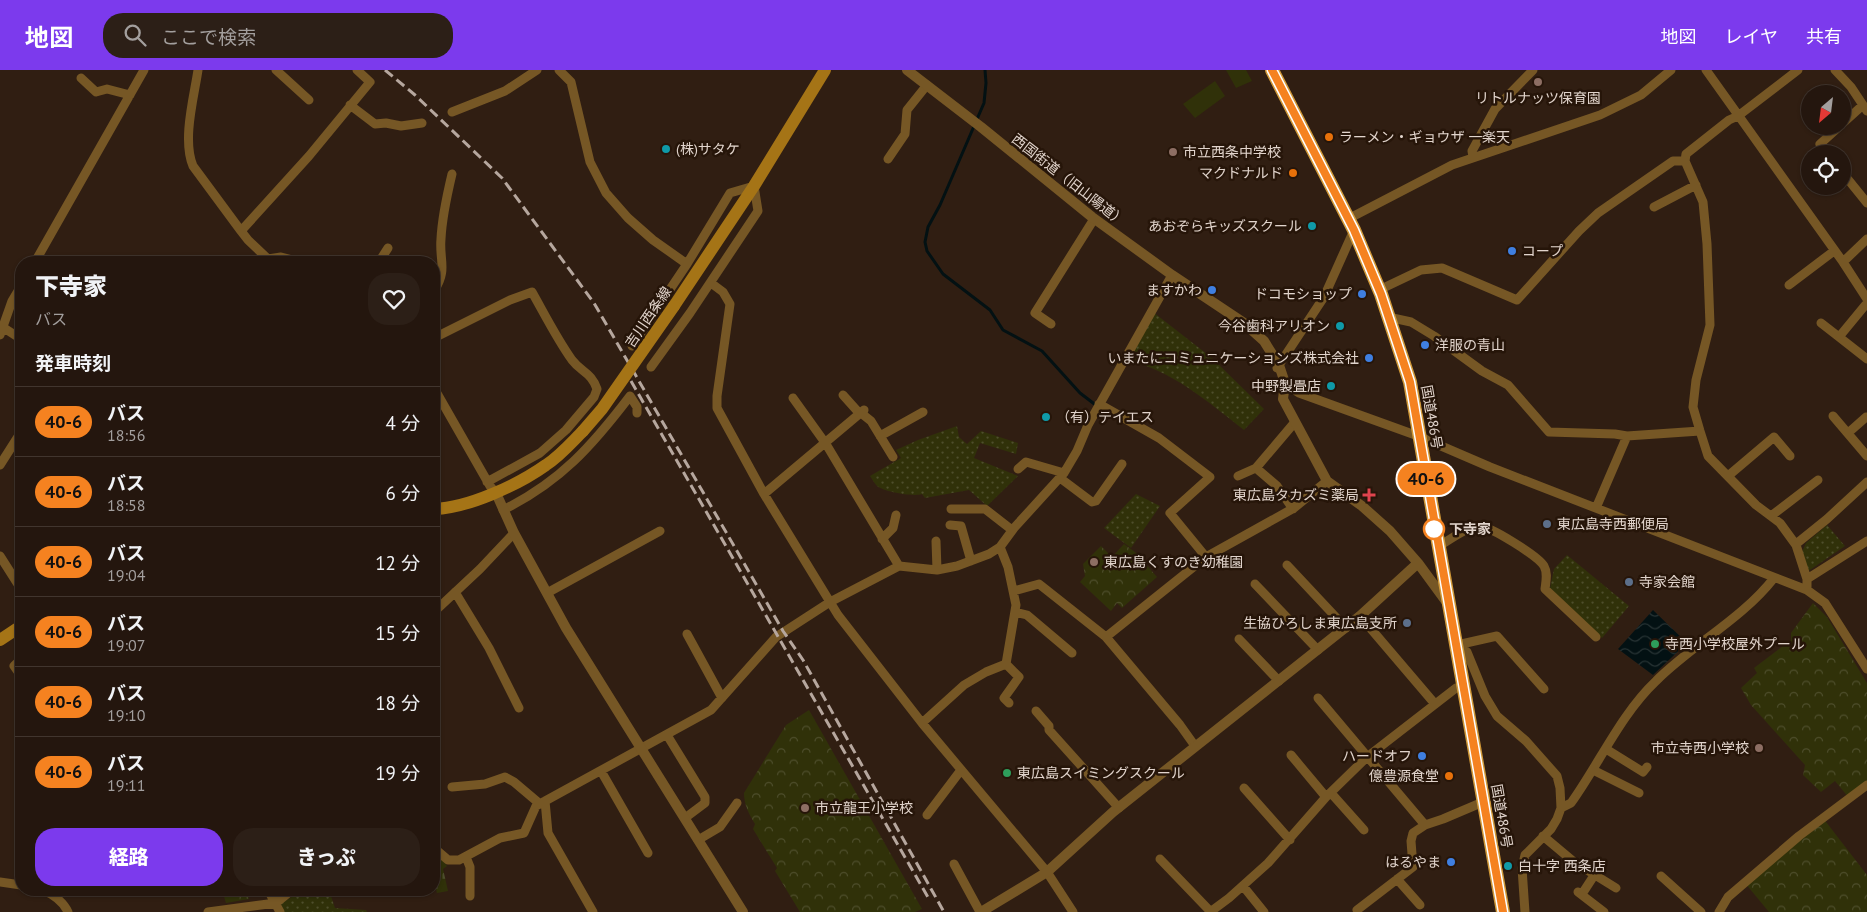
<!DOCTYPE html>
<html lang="ja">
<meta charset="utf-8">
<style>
body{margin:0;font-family:"PT Sans","Noto Sans JP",sans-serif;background:#2c1f17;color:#f1f3f6;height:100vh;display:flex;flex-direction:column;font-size:19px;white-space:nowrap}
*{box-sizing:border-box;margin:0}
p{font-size:16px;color:#a39f9e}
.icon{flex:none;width:28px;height:28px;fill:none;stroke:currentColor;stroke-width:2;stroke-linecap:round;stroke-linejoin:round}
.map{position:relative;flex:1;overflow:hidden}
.drawer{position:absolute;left:15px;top:186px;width:425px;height:640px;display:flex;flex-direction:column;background:#24160e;border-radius:20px;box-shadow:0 1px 4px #0004,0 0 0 1px #41352e}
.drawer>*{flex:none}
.badge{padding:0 10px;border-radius:16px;font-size:18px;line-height:32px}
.needle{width:32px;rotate:208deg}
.tools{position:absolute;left:1801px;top:15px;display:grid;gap:10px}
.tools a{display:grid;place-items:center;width:50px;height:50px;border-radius:50%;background:#24160e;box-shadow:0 1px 4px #0004,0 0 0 1px #41352e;font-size:25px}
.map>.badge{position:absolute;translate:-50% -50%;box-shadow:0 0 0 2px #fff}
h2{padding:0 20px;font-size:19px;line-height:45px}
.round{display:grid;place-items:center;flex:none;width:52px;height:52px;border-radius:20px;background:#2c1f17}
.headline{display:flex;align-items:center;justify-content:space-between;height:85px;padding:0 20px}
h1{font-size:24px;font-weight:800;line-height:38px}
.button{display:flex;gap:10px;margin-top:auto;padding:10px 20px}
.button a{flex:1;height:58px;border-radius:20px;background:#7c3aed;color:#fff;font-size:20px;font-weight:800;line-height:58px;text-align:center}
.button a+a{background:#2c1f17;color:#f1f3f6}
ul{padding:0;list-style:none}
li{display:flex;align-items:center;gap:15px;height:70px;padding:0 20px;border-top:1px solid #41352e}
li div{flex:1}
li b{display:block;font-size:19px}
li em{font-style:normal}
li .badge{min-width:55px;font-weight:700;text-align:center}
header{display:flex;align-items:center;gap:30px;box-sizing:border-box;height:70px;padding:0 25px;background:#7c3aed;color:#fff}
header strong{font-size:24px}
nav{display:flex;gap:28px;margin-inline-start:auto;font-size:18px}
.search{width:350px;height:45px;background:#2c1f17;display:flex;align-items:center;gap:12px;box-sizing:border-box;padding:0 18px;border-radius:20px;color:#a39f9e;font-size:19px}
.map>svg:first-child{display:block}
.grass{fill:url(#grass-dots)}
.forest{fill:url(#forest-crowns)}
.cemetery{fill:url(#cemetery-stones)}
.pitch{fill:#303109}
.water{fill:url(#water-waves)}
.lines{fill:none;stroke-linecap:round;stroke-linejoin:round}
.stream{stroke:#031113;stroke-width:3}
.minor{stroke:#765725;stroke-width:9}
.tertiary{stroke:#765725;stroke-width:10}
.secondary{stroke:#a57416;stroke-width:12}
.trunk{stroke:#d09838;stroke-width:14}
.rail{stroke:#b6a79e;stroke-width:3;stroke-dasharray:10 5;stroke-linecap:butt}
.secondary-bridge{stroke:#a57416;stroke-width:12}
.line-casing{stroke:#fff;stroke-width:11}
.line{stroke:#f58220;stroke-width:8}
.education-dot{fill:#8d6e63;stroke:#261509;stroke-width:2}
.food-dot{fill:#e8710a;stroke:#261509;stroke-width:2}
.culture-dot{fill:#0f9aa8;stroke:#261509;stroke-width:2}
.shop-dot{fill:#3f7fe0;stroke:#261509;stroke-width:2}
.health-dot{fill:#e0444e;stroke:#261509;stroke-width:2}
.service-dot{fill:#5c6f8a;stroke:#261509;stroke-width:2}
.stop-dot{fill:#fff;stroke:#f58220;stroke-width:2.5}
.leisure-dot{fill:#2e9e5b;stroke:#261509;stroke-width:2}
.labels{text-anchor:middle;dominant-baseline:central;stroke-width:5;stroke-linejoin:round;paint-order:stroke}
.poi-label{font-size:14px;fill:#e1d4cc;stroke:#261509;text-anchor:start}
.street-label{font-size:14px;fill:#e1d4cc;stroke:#261509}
.stop-label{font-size:14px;font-weight:bold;fill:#e1d4cc;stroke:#261509;text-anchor:start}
</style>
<header>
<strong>地図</strong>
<div class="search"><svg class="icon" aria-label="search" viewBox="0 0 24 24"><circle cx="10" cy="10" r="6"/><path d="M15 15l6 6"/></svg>ここで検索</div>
<nav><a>地図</a><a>レイヤ</a><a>共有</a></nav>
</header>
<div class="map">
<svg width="1867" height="842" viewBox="0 0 1867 842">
<defs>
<pattern id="grass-dots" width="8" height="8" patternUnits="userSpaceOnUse" patternTransform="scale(1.25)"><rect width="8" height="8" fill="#303109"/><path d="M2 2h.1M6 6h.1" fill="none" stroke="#4e4e2c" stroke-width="1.8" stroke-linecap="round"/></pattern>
<pattern id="forest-crowns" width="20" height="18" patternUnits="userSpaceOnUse" patternTransform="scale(1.25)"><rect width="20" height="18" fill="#303109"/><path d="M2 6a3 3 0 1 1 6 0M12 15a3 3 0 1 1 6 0" fill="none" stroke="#4e4e2c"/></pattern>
<pattern id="cemetery-stones" width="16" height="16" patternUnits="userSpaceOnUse" patternTransform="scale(1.25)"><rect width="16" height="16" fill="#303109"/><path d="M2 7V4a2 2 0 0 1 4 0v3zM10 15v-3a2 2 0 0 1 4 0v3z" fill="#4e4e2c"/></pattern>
<pattern id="water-waves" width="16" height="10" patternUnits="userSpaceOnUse" patternTransform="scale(1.25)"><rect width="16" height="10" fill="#031113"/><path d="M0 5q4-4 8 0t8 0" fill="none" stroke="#273334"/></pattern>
</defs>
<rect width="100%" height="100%" fill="#301e12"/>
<path class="grass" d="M1153 242 1212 288 1264 339 1244 360C1208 332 1172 300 1126 290Z
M957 356 959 367 967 374 981 361 1018 373 1016 384 980 373 974 388 1018 406 987 436 969 420 925 428 922 424C913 427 885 422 877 416 875 414 872 409 870 406L901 388 896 380 918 370Z
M1136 424 1160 436 1131 478 1104 458Z
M1827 455 1845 476 1807 502 1801 484 1806 473Z
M1567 485 1629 536 1602 568 1550 518 1554 499Z
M302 820H329L335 838 366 840 367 842H284L281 834Z"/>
<path class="forest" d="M1124 474 1135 482 1157 507 1122 538 1117 533 1111 541 1080 512 1085 506 1083 494 1101 476 1112 487Z
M1813 533 1827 547 1867 613V712L1849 728 1835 711 1821 722 1803 705 1805 695 1751 635 1741 618 1757 603 1754 598 1791 570V563Z
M809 640 922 839 915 842H800L775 801 777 798 753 759 755 754C749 744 744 735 744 723L786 655Z
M1823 748 1867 805V842H1769L1745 813Z
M222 820H246L249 829 226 833Z"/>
<path class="cemetery" d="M434 780 447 796 443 799 448 821 437 823 434 812Z"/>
<path class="pitch" d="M1226 0H1246L1252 11 1236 18Z
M1215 11 1225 26 1195 48 1183 34Z"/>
<path class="water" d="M1653 540 1687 573 1653 605 1618 579Z"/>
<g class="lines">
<path class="stream" d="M985 0 986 13 984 33 940 135 928 157 925 172 927 181 943 204 990 240 1003 260 1042 281 1080 323 1097 336"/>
<path class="minor" d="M198 0C194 27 182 70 193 96L241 161 248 170 268 189 269 192
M276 0 309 30
M559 0 571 12 590 92 606 123 628 148 653 170 687 194 730 123 754 116 758 141 690 243 651 297
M1706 0 1843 192 1867 229
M1798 0 1738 46 1729 50 1686 84 1685 91 1703 132 1707 174 1710 255 1696 310 1693 337 1700 361 1708 386 1756 435 1780 453 1796 475 1807 509V520
M1835 0 1851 17 1867 41
M81 8 96 22 107 19 130 25
M350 35 375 54 386 53 401 56 422 53
M452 42 505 21 537 0
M1842 54 1863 35
M1828 84 1820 74 1840 56
M1473 87 1472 81 1495 39 1533 0
M888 89 905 64 907 40 927 15
M1842 102 1867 133
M1654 137 1696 115
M1348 149 1452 95 1600 45 1641 25 1671 0
M241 161 309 86 370 12 357 0
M268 189 281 187 300 192
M35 192 144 0
M379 192 388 178
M1843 192 1867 169
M711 213 723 222 730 234 717 326V338L764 424 838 545 922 653 1047 802 1073 842
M1789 215 1834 181
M1379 220 1421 200 1442 198 1517 230 1579 161 1598 143 1673 91H1685
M434 221C448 200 439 190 441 169 442 147 447 125 452 104
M1867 233 1839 267 1867 289
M1388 247 1411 252 1434 266 1482 301 1508 315 1549 362 1615 364 1627 366 1700 361
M1821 253 1839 267
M1051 254 1035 243 1094 149
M4 258 21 269
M0 265 12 231 21 216
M434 268 510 230 532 222C545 245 557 269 572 290 582 303 591 302 597 319L594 327 566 360 540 383 487 412
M632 276 687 194
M1277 298 1324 227 1354 160
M1281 311 1299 323 1418 366 1490 397 1807 520 1825 533 1867 599
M434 318 490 416 496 423
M843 325 860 344
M793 328 826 374 899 496
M1099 334 1159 368 1210 407 1170 443 1206 487
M861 343 871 351 893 387
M1833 346 1867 386
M1848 363 1866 347
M880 366 923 342
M0 395 21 362
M1256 398 1277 416 1293 439
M1018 399 1026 392 1064 403
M1238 406 1256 398 1295 352
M1728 406 1774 367 1790 386
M1060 408 1092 432 1096 431 1122 394
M764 424 864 340
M1596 438 1627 366
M951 439H985L1012 460
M503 440C560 412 592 376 630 326L637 337V343
M1771 446 1818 410
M950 455 961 456 971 491
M882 469 893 458 896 445
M936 471 937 500
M1796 474 1827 449 1867 412
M1438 477C1448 471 1467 456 1479 456 1490 456 1538 486 1544 496 1548 503 1546 511 1545 519L1596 567
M0 486 21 519
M1287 495 1346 558
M1807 509 1867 471
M1255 514 1318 580
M1014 521 1039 514 1106 567 1180 655 1195 676
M455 522 489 578 519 638
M547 523 660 461
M434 542 480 499 514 463
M1015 542 1027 545 1072 583
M1360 546 1435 634
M687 564 722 628
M1106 567 1206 487 1294 438 1327 411
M1239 569 1279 611
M1457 575 1467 582 1485 626 1497 646 1526 671 1557 706 1560 718 1561 738 1557 749 1551 759 1525 785 1522 798 1525 842
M1457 575 1497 566 1544 619
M21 589 14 596 21 606
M1006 594 1019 607 1004 628 1009 633
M1318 628 1425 755
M1036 641 1049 656V660L1119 738
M922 653 964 615 986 602 1006 594 1016 535 1008 497 1000 477
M667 665 705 727V733L685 748
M1606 679 1643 702 1647 697
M1291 685 1326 727
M1593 700 1639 723
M601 701 648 783
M452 717 485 714 505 707 514 712 540 734
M1244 718 1290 770
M1331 723 1364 760
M545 731 548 763 593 842
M1561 738 1571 733C1599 694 1621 644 1656 611 1693 574 1742 549 1774 508
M927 745 961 700
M1543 766 1574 792 1616 818
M698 770 720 757 737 733
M434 778 448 790H459L500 768 524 763 536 736 711 640 776 567 830 532 899 496 937 500 957 496 989 484 1000 477 1014 458 1064 403 1077 381 1088 355 1172 205
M466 787 470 797V826
M1160 789 1211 842
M954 794 980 842
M1661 806 1701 842
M1397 809 1420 835
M0 812 21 815
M1243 816 1264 842
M43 820C54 825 63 831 68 842
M268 820 280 842
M1578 822 1604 842
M1582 824 1595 804
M208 842 276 833 292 820
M1210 842 1229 828 1268 793 1326 727 1367 687 1456 618H1462
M1358 842 1357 840 1413 797 1411 771 1413 763 1425 755 1443 749 1483 732
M1719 842 1728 827 1799 766 1867 715"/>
<path class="tertiary" d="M907 0 981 57 1092 147 1172 205 1244 253 1264 271 1279 295 1285 313 1283 329 1327 411 1362 436 1390 461 1418 493 1448 534
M496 423 514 463 566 558 743 842
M981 842 1047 802 1113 742 1360 546 1418 493"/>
<path class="secondary" d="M674 236 754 116 825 0
M434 439C468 438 518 415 546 395 560 386 571 373 583 361
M0 570 21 556"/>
<path class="trunk" d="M1272 0 1354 160 1381 224 1410 312 1503 842"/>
<path class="rail" d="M385 0 415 25 502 108 594 233 783 561 803 590 944 842
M631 311 929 829"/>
<path class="secondary-bridge" d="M583 361 602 339 674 236"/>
</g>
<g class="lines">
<defs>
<path id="line" d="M1272 0 1354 160 1381 224 1410 312 1503 842"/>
</defs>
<use href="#line" class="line-casing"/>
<use href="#line" class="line"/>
</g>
<g class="education-dot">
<circle cx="1538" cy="12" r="5"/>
<circle cx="1173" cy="82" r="5"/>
<circle cx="1094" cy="492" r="5"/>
<circle cx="1759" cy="678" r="5"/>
<circle cx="805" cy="738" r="5"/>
</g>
<g class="food-dot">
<circle cx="1329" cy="67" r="5"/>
<circle cx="1293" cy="103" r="5"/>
<circle cx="1449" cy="706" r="5"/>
</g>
<g class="culture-dot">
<circle cx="666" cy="79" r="5"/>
<circle cx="1312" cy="156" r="5"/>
<circle cx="1340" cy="256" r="5"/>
<circle cx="1331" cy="316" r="5"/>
<circle cx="1046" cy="347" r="5"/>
<circle cx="1508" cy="796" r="5"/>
</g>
<g class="shop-dot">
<circle cx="1512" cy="181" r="5"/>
<circle cx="1212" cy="220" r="5"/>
<circle cx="1362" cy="224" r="5"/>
<circle cx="1425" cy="275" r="5"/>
<circle cx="1369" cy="288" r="5"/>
<circle cx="1422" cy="686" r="5"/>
<circle cx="1451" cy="792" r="5"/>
</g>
<path class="health-dot" d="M1366.5 417.5h5v5h5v5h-5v5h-5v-5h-5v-5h5z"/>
<g class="service-dot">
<circle cx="1547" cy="454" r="5"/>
<circle cx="1629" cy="512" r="5"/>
<circle cx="1407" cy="553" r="5"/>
</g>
<circle class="stop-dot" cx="1434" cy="459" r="10"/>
<g class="leisure-dot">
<circle cx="1655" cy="574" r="5"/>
<circle cx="1007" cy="703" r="5"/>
</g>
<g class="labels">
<g class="poi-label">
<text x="1538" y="28" text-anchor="middle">リトルナッツ保育園</text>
<text x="1339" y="67">ラーメン・ギョウザ 一楽天</text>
<text x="676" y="79">(株)サタケ</text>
<text x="1183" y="82">市立西条中学校</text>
<text x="1283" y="103" text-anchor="end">マクドナルド</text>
<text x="1302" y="156" text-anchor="end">あおぞらキッズスクール</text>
<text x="1522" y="181">コープ</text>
<text x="1202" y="220" text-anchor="end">ますかわ</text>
<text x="1352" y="224" text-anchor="end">ドコモショップ</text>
<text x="1330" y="256" text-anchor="end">今谷歯科アリオン</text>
<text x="1435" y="275">洋服の青山</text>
<text x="1359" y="288" text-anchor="end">いまたにコミュニケーションズ株式会社</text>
<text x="1321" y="316" text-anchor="end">中野製畳店</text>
<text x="1056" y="347">（有）テイエス</text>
<text x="1359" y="425" text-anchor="end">東広島タカズミ薬局</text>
<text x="1557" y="454">東広島寺西郵便局</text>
<text x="1104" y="492">東広島くすのき幼稚園</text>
<text x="1639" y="512">寺家会館</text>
<text x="1397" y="553" text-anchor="end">生協ひろしま東広島支所</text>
<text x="1665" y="574">寺西小学校屋外プール</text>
<text x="1749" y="678" text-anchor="end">市立寺西小学校</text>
<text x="1412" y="686" text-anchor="end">ハードオフ</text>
<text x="1017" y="703">東広島スイミングスクール</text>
<text x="1439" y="706" text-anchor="end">億豊源食堂</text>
<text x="815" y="738">市立龍王小学校</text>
<text x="1441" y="792" text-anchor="end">はるやま</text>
<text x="1518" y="796">白十字 西条店</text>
</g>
<g class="street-label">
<text transform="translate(1069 110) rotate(38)">西国街道（旧山陽道）</text>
<text transform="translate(648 247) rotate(-56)">吉川西条線</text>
<text transform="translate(1432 347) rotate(80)">国道486号</text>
<text transform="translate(1502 746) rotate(80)">国道486号</text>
</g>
<g class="stop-label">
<text x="1449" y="459">下寺家</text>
</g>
</g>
</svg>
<div class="tools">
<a><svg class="needle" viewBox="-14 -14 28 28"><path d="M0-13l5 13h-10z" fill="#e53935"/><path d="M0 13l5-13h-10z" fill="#a39f9e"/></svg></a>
<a><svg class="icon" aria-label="locate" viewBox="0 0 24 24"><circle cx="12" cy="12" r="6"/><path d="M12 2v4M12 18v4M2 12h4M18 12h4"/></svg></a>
</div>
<b class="badge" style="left:1426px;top:409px;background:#f58220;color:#111">40-6</b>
<section class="drawer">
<div class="headline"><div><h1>下寺家</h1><p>バス</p></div><a class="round"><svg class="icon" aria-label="heart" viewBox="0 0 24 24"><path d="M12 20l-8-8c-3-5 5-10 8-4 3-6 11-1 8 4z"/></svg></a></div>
<h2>発車時刻</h2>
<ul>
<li><span class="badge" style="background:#f58220;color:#111">40-6</span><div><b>バス</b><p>18:56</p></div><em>4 分</em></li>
<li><span class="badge" style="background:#f58220;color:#111">40-6</span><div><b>バス</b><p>18:58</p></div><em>6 分</em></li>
<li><span class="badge" style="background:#f58220;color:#111">40-6</span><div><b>バス</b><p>19:04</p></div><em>12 分</em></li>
<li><span class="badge" style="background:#f58220;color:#111">40-6</span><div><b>バス</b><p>19:07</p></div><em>15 分</em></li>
<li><span class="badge" style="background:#f58220;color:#111">40-6</span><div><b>バス</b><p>19:10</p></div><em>18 分</em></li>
<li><span class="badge" style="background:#f58220;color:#111">40-6</span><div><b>バス</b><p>19:11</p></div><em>19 分</em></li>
</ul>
<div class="button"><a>経路</a><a>きっぷ</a></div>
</section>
</div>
